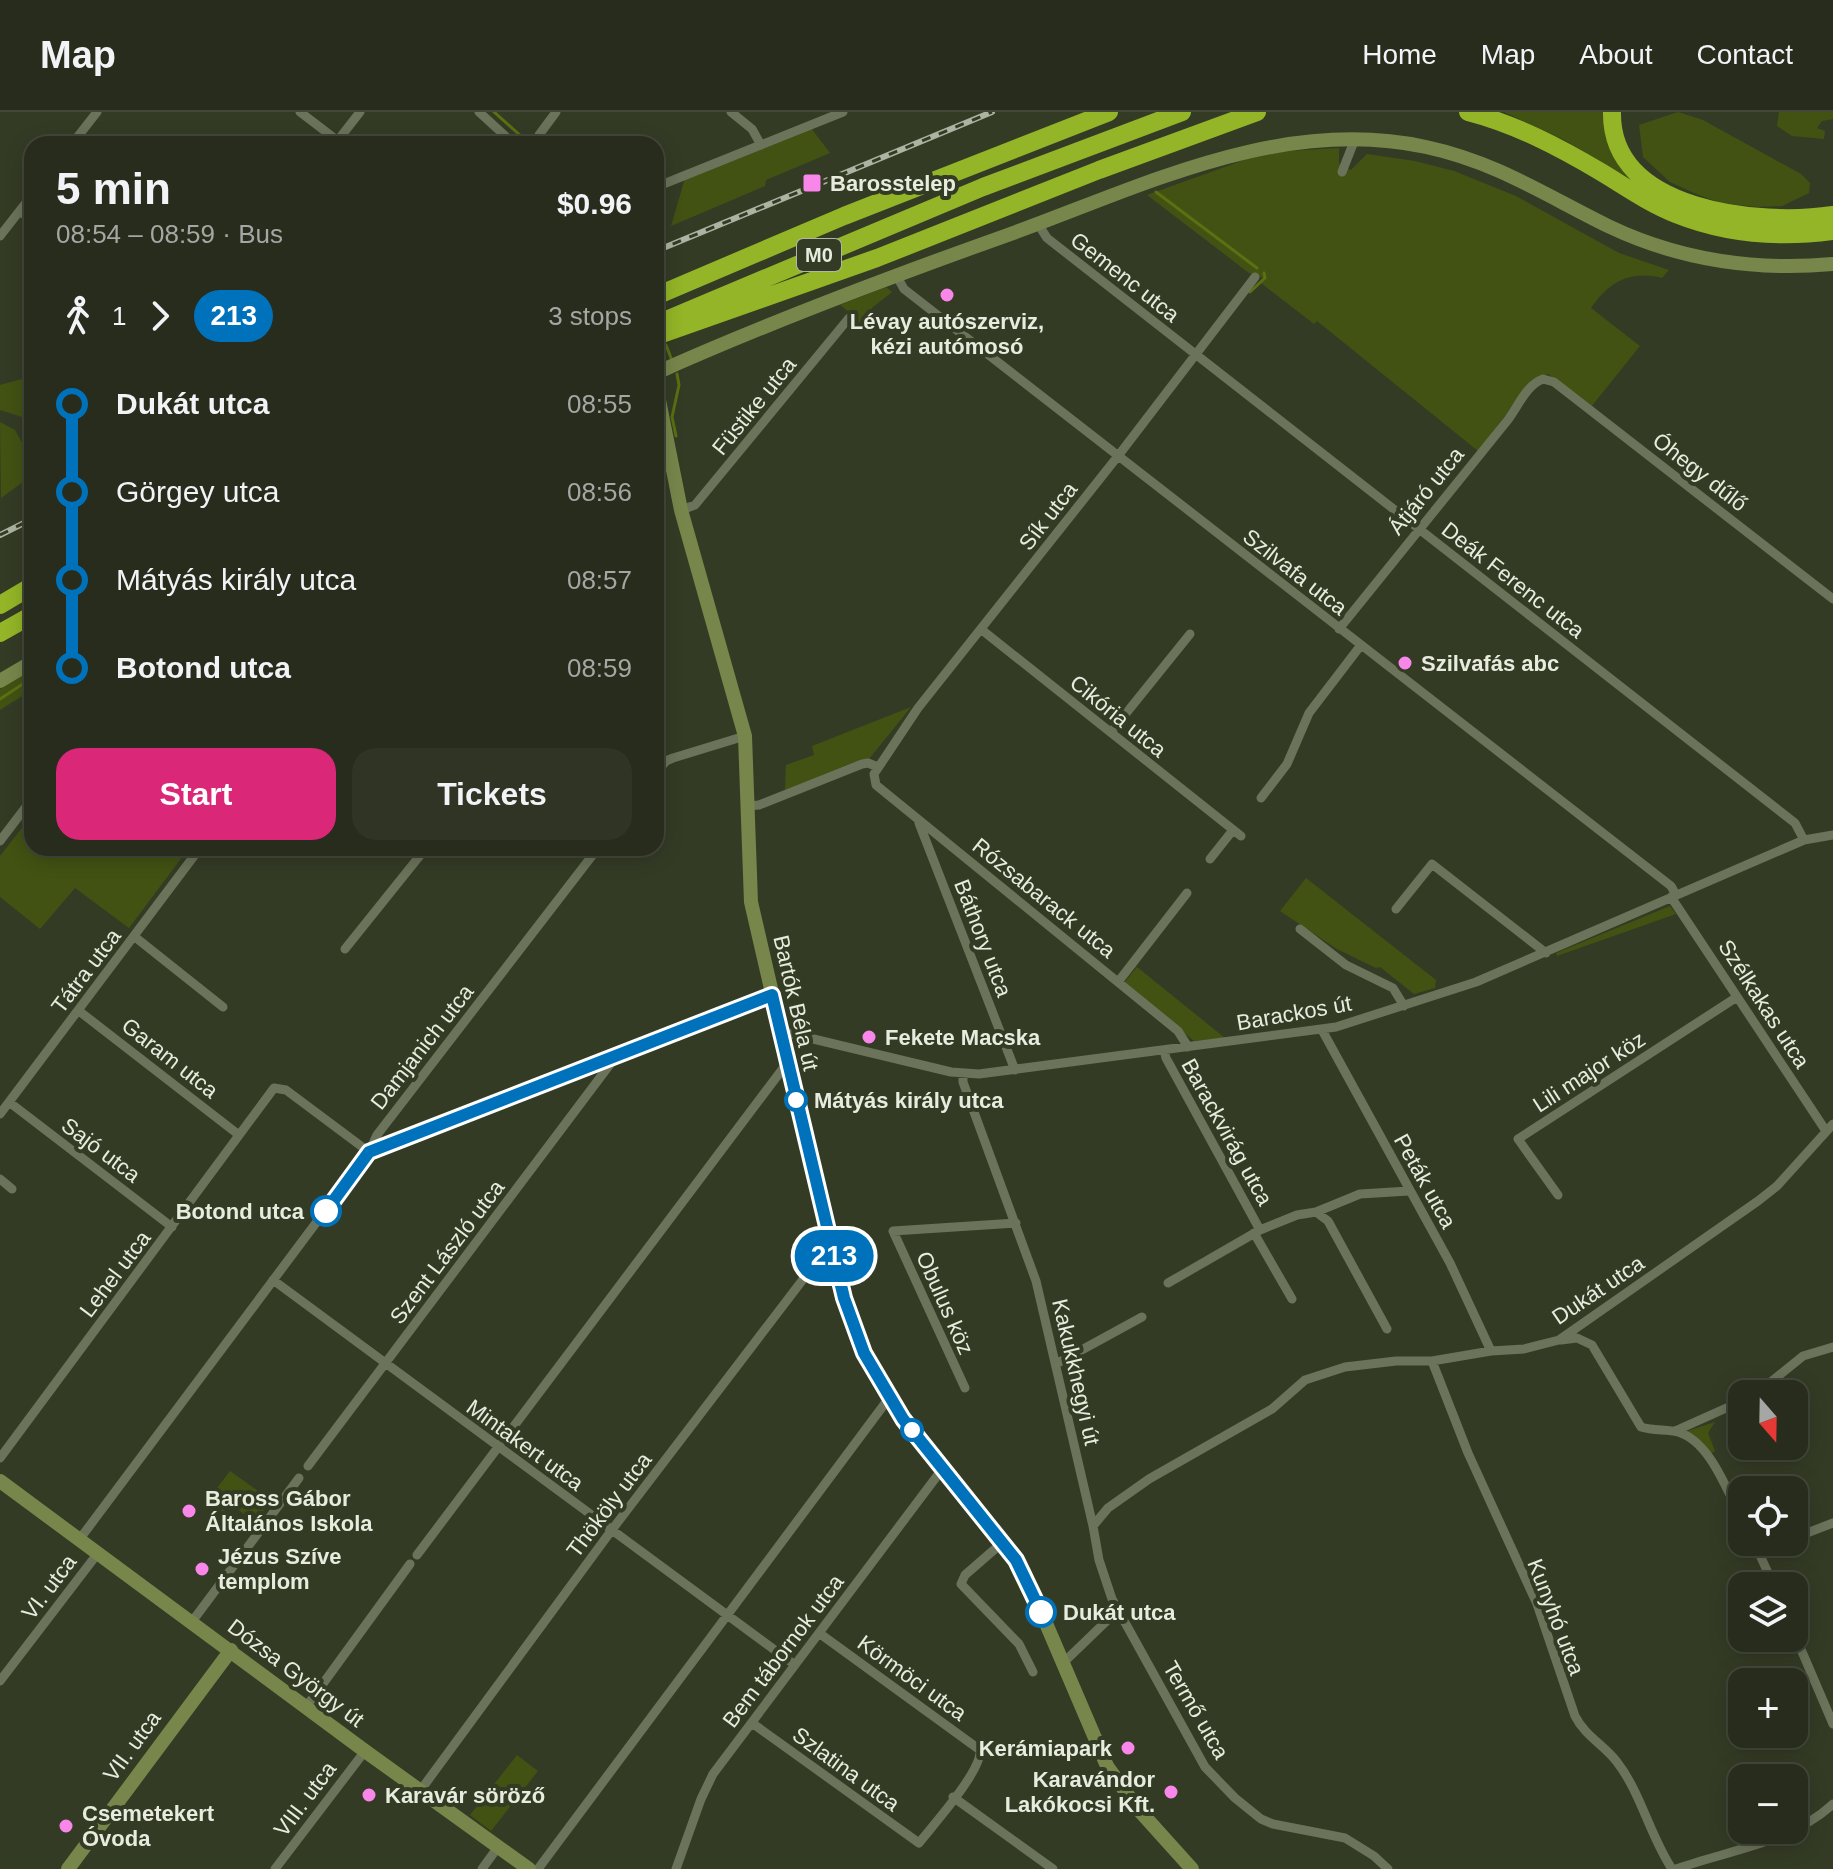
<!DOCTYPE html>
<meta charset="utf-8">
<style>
body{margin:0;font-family:Helvetica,sans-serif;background:#2f3425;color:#f1f3f6;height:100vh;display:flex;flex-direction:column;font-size:30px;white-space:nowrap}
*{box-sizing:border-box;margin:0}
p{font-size:26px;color:#a4a7a3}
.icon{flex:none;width:44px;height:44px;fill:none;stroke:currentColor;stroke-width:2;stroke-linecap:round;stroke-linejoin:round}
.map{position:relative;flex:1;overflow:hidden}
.drawer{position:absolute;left:24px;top:24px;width:640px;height:720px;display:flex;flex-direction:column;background:#272c1c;border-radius:24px;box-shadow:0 4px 20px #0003,0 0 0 2px #43483b}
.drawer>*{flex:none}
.badge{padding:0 16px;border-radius:26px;font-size:28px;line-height:52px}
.needle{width:52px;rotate:160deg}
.fabs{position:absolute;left:1728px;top:1268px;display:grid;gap:16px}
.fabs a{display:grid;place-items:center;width:80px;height:80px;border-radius:16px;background:#272c1c;box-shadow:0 4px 20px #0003,0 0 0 2px #43483b;font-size:40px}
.map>.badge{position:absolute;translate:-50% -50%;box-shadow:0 0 0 4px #fff}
.legs{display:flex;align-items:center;gap:12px;height:88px;padding:0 32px;font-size:26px}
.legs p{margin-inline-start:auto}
.overview{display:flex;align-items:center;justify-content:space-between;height:136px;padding:0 32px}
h1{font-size:44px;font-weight:700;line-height:60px}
.button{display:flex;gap:16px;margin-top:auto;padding:16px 32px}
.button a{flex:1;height:92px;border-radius:24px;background:#db2777;color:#fff;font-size:32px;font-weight:700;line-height:92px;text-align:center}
.button a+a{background:#2f3425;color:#f1f3f6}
ul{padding:0 32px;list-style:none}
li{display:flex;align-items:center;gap:28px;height:88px;font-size:30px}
li i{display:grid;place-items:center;width:12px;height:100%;margin:0 10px;background:currentColor}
li i::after{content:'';width:20px;height:20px;margin:-10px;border:6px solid;border-radius:50%;background:#272c1c}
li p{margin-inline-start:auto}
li:first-child i{background:linear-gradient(#0000 50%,currentColor 0)}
li:last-child i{background:linear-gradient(currentColor 50%,#0000 0)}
header{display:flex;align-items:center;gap:48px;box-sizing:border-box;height:112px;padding:0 40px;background:#272c1c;border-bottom:2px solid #43483b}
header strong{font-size:38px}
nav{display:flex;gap:44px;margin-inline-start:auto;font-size:28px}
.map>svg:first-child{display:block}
.green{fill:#425213}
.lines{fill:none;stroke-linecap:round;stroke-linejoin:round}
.stream{stroke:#5a7012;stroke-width:3}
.street{stroke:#6b735a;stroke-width:9}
.secondary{stroke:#77874b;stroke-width:14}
.highway{stroke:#94b527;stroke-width:18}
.rail-casing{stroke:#adb3a2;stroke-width:6}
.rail{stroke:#343b25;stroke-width:3;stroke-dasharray:9;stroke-linecap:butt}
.line-1-casing{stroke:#fff;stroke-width:18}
.line-1{stroke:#0072bc;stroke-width:12}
.poi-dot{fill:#f987e9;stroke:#343b25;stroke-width:3}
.stop-1-dot{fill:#fff;stroke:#0072bc;stroke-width:4}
.labels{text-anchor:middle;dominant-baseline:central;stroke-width:8;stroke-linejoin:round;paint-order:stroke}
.shield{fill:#343b25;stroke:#b1b7a6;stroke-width:2}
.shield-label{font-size:20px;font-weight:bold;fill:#e7ecde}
.poi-label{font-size:22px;font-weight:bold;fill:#e7ecde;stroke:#343b25;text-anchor:start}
.street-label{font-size:22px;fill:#e7ecde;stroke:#343b25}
.stop-label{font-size:22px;font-weight:bold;fill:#e7ecde;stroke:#343b25;text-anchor:start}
</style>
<header>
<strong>Map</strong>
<nav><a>Home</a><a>Map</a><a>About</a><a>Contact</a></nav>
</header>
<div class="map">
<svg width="1833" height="1757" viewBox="0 0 1833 1757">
<rect width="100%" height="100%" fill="#343b25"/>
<path class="green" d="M1504 0H1606L1642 74 1564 28Z
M1678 0 1703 8 1801 62 1810 71 1809 81 1782 94 1757 95 1720 91 1696 82 1670 70 1643 45 1639 13Z
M1779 0H1833V7L1822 9 1817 16 1825 19 1824 27 1792 24 1777 14Z
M811 16 830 41 766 68 765 74 671 114 685 66Z
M1339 36V52L1351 58 1367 42 1415 49 1454 59 1516 84 1619 141 1669 158 1662 166C1630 158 1609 170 1591 196L1640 234 1591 295 1548 262 1532 268 1478 339 1317 209 1314 212 1261 171 1266 167 1249 161 1147 83 1247 47 1288 39Z
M886 175 892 180 873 195 856 215 850 210 854 204 840 193Z
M29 265 30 285 22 305 0 298V273Z
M0 310 15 318 29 343 23 370 1 386Z
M32 558V578L0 598V577Z
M911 595 869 647H862L785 678 786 653 814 643 812 634Z
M32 703V736H189L129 816 75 776 40 817 0 785V744Z
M1306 766 1436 868 1435 876 1414 882 1380 855 1376 856 1337 837 1280 799Z
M1670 794 1676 802 1557 844 1556 841Z
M1137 855 1225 926 1194 929 1124 871Z
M1715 1310 1708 1321 1715 1339 1710 1342 1684 1320Z
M230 1359 271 1388 255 1410 214 1380Z
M222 1397 245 1413 238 1423 215 1407Z
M517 1643 538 1659 491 1719 470 1703Z"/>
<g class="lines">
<path class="stream" d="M494 0 530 32
M1156 80 1257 156
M1250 180 1265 166 1264 161
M666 233 671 246
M676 324 672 305 679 273 677 262
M0 587 32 566"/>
<path class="street" d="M300 0 342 32
M479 0 514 32
M731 0 752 17 761 33
M539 23 556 0
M72 32 97 0
M335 32 360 0
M1342 60 1355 27
M656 75 843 0
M20 99 32 109
M1038 112 1047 126 1795 711 1804 728
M0 124 32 83
M896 163 904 177 1671 774 1676 783
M681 398 695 393 849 206
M1339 517C1395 447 1451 378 1507 309 1518 295 1526 273 1543 267L1554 270 1833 487
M982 518 1241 724
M1111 620 1190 522
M656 661 666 649 673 646 745 624
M1261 686 1287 652 1309 601 1361 533
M747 694 759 693 862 652 868 651 878 655
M919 711 1015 958
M0 729 32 687
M1210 747 1233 718
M1671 785 1826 1019
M1396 797 1432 752 1546 841
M1300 817 1346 853 1393 876 1404 894
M135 825 223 895
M345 837 426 736
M1118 870 1187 781
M79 899 239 1023
M1322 918 1450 1151 1491 1239
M780 919 951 960 979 962 1336 915 1476 870 1804 728 1833 723
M1188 935 1178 919 876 673 874 662 918 596 1118 344 1255 165
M1164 938 1166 946 1260 1118
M963 962V970L1036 1169 1093 1414 1099 1448 1112 1487 1205 1655 1235 1686 1261 1707 1273 1712 1345 1726 1374 1744 1388 1757
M9 990 172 1115
M0 1002 200 736
M369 1040 772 883
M0 1067 12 1077
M1558 1083 1518 1027 1737 885
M1316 1100 1328 1109 1387 1217
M1254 1121 1292 1187
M273 1168 795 1553
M1168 1171 1260 1118 1297 1103 1316 1100 1360 1082 1409 1079
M1561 1228 1577 1226 1592 1233 1641 1315C1654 1319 1667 1317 1678 1320 1711 1330 1727 1380 1742 1407
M1432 1249 1468 1341 1537 1492 1575 1604C1585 1624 1604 1633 1617 1650 1641 1681 1650 1724 1672 1757
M1056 1252 1142 1205
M965 1276 893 1119 1016 1111
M1756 1282 1803 1244 1833 1235
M1675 1319 1742 1289
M0 1346 274 976 286 978 369 1040
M308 1354 614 947
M1093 1414 1108 1396 1149 1367 1272 1297 1305 1268 1345 1255 1396 1249H1432L1491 1239 1524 1237 1559 1228 1758 1089 1777 1074 1833 1012
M1794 1426 1833 1411
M79 1428 369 1040 377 1023 598 736
M1003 1430 965 1463 961 1472 1019 1532 1033 1560
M1754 1430 1774 1474
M1759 1439 1782 1430
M417 1443 787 951
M191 1511 299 1366
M1794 1521 1833 1612
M1063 1551 1118 1498
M0 1569 98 1441
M306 1595 410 1452
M752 1611 919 1731C933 1713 982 1659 980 1638L819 1521
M420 1679 611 1419 830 1132
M953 1685 1053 1757
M275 1757 365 1639
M482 1757 498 1735
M538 1757 889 1286
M676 1757 701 1687 713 1662 943 1356
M1676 1757C1729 1738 1791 1731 1833 1692"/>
<path class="secondary" d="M656 261C774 208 895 163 1016 120 1147 72 1283 4 1426 35 1496 50 1545 83 1608 114 1679 148 1755 159 1833 152
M656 273 681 398 745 624 751 790 830 1132 856 1222 878 1267 903 1307 1003 1430 1024 1460 1107 1654 1138 1697 1192 1757
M0 569 32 550
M0 1369 365 1639 529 1757
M68 1757 231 1538"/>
<path class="highway" d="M1468 0C1515 12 1559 35 1601 60 1626 75 1650 92 1676 102 1726 122 1780 126 1833 119
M1612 0C1610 100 1761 114 1833 103
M656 184 844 104 1109 0
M666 208 983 75 1182 0
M656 224 877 146 1099 58 1257 0
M0 493 32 474
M0 521 32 503"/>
<defs>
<path id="rail" d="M656 139 992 0
M0 423 32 407"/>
</defs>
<use href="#rail" class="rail-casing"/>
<use href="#rail" class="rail"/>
</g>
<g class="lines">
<defs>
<path id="line-1" d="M326 1099 369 1040 772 883 844 1186 864 1241 903 1307 1016 1448 1041 1500"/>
</defs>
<use href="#line-1" class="line-1-casing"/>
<use href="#line-1" class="line-1"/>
</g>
<g class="poi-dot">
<rect x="802" y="61" width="20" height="20" rx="4"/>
<circle cx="947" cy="183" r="8"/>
<circle cx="1405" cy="551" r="8"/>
<circle cx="869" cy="925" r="8"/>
<circle cx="189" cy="1399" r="8"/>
<circle cx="202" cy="1457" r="8"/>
<circle cx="1128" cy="1636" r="8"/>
<circle cx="1171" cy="1680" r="8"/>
<circle cx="369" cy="1683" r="8"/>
<circle cx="66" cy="1714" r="8"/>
</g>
<g class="stop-1-dot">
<circle cx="796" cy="988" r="10"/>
<circle cx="326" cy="1099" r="14"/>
<circle cx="912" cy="1318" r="10"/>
<circle cx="1041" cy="1500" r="14"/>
</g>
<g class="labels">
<rect class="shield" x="797" y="127" width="44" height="32" rx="6"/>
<g class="shield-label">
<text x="819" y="143">M0</text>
</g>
<g class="poi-label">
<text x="830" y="71">Barosstelep</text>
<text x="947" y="209" text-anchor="middle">Lévay autószerviz,<tspan x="947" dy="25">kézi autómosó</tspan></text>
<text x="1421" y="551">Szilvafás abc</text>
<text x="885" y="925">Fekete Macska</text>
<text x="205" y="1386">Baross Gábor<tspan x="205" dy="25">Általános Iskola</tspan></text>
<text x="218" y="1444">Jézus Szíve<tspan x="218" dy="25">templom</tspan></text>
<text x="1112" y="1636" text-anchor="end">Kerámiapark</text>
<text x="1155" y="1667" text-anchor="end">Karavándor<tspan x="1155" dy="25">Lakókocsi Kft.</tspan></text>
<text x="385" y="1683">Karavár söröző</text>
<text x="82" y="1701">Csemetekert<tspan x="82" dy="25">Óvoda</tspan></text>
</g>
<g class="street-label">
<text transform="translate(1125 165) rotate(38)">Gemenc utca</text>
<text transform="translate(754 294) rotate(-51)">Füstike utca</text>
<text transform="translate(1700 360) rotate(38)">Óhegy dűlő</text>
<text transform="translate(1426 379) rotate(-51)">Átjáró utca</text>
<text transform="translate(1048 404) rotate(-52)">Sík utca</text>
<text transform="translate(1295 460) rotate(38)">Szilvafa utca</text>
<text transform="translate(1513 468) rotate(38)">Deák Ferenc utca</text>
<text transform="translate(1118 604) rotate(39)">Cikória utca</text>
<text transform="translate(1044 786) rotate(39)">Rózsabarack utca</text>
<text transform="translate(983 826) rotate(69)">Báthory utca</text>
<text transform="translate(86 859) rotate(-53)">Tátra utca</text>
<text transform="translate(796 891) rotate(77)">Bartók Béla út</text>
<text transform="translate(1764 892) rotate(57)">Szélkakas utca</text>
<text transform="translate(1294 901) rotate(-10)">Barackos út</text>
<text transform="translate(422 935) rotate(-52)">Damjanich utca</text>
<text transform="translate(170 946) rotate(38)">Garam utca</text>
<text transform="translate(1589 960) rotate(-33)">Lili major köz</text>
<text transform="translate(1227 1020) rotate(61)">Barackvirág utca</text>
<text transform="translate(101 1038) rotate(37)">Sajó utca</text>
<text transform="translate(1425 1069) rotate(61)">Peták utca</text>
<text transform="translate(447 1140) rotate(-53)">Szent László utca</text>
<text transform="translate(115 1162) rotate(-53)">Lehel utca</text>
<text transform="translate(1598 1178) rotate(-34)">Dukát utca</text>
<text transform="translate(945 1191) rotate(66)">Obulus köz</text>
<text transform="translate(1076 1260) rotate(77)">Kakukkhegyi út</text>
<text transform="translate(525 1333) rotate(36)">Mintakert utca</text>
<text transform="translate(609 1393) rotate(-53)">Thököly utca</text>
<text transform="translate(49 1475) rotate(-53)">VI. utca</text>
<text transform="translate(1556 1505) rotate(69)">Kunyhó utca</text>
<text transform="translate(783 1539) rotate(-53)">Bem tábornok utca</text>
<text transform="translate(296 1561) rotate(37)">Dózsa György út</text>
<text transform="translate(912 1566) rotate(36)">Körmöci utca</text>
<text transform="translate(1196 1598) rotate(60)">Termő utca</text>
<text transform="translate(132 1634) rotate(-54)">VII. utca</text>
<text transform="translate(846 1657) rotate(36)">Szlatina utca</text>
<text transform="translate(305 1687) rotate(-53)">VIII. utca</text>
</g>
<g class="stop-label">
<text x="814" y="988">Mátyás király utca</text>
<text x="304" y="1099" text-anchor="end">Botond utca</text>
<text x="1063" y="1500">Dukát utca</text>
</g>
</g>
</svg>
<div class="fabs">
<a><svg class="needle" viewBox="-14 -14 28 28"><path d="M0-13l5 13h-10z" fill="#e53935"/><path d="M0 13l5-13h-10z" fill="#a4a7a3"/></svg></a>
<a><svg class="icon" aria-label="locate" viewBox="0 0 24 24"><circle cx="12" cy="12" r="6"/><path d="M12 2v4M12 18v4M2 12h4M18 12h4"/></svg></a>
<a><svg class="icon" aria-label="layers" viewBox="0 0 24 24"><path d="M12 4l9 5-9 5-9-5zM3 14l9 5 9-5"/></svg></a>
<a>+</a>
<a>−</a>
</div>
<b class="badge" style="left:834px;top:1144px;background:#0072bc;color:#fff">213</b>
<section class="drawer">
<div class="overview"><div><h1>5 min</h1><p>08:54 – 08:59 · Bus</p></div><b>$0.96</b></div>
<div class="legs"><svg class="icon" aria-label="walk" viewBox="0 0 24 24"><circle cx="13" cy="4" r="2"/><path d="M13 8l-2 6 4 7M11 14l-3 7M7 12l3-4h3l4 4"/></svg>1<svg class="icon" aria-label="forward" viewBox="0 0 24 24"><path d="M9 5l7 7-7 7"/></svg><b class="badge" style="background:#0072bc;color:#fff">213</b><p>3 stops</p></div>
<ul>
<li><i style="color:#0072bc"></i><b>Dukát utca</b><p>08:55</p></li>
<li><i style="color:#0072bc"></i><span>Görgey utca</span><p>08:56</p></li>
<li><i style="color:#0072bc"></i><span>Mátyás király utca</span><p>08:57</p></li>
<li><i style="color:#0072bc"></i><b>Botond utca</b><p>08:59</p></li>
</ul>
<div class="button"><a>Start</a><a>Tickets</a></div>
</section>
</div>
